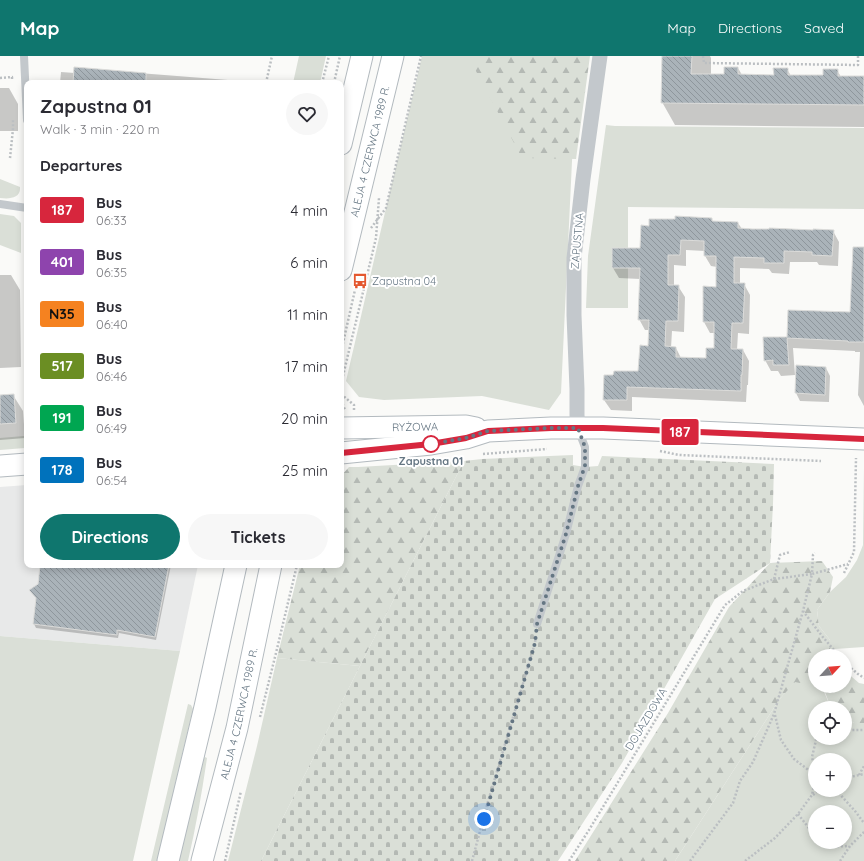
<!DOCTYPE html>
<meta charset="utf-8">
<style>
body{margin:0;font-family:Quicksand,sans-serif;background:#f7f7f7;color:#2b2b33;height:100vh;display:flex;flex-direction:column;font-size:15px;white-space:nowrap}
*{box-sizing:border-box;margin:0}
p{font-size:13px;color:#7c7c81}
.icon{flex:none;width:22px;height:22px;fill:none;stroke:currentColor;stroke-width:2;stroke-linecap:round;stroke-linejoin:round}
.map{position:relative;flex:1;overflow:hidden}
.sheet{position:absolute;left:24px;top:24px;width:320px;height:488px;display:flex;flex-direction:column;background:#fff;border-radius:8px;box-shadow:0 2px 10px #0003}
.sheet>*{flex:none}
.badge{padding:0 8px;border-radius:3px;font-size:14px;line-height:26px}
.needle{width:26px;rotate:64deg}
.controls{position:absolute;left:808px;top:593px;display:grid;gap:8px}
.controls a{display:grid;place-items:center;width:44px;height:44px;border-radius:50%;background:#fff;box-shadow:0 2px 10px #0003;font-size:20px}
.you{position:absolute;width:20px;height:20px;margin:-10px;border:3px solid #fff;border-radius:50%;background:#1a73e8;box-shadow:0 0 0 6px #1a73e833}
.map>.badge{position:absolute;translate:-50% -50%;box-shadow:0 0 0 2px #fff}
h2{padding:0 16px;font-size:15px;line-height:36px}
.round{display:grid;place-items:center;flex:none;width:42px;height:42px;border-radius:21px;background:#f7f7f7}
.overview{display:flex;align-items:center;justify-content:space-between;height:68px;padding:0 16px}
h1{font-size:19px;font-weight:800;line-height:30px}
.primary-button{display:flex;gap:8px;margin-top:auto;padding:8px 16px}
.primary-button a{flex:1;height:46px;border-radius:24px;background:#0f766e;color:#fff;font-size:16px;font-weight:800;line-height:46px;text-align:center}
.primary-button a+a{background:#f7f7f7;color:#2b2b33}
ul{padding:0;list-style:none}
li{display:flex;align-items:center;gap:12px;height:52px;padding:0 16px}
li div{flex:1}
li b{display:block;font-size:15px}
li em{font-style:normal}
li .badge{min-width:44px;font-weight:700;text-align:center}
header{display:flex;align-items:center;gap:24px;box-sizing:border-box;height:56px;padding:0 20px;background:#0f766e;color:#fff}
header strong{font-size:19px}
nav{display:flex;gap:22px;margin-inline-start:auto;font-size:14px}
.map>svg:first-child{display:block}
.built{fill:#e8e9e9}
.green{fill:#dadfd7;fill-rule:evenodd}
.forest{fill:url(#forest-firs)}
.cemetery{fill:url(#cemetery-stones)}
.shadow{fill:#0003;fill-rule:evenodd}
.building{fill:url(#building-back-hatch);stroke:#dcdcda;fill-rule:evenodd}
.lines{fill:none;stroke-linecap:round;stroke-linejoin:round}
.secondary-casing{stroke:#b3babf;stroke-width:23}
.path{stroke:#bbbfc2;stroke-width:2.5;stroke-dasharray:2 2;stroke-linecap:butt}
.lane{stroke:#c3c8cc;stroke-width:8}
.street{stroke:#c3c8cc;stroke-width:15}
.secondary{stroke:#fff;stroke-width:21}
.line-casing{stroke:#fff;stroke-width:9}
.line{stroke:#d7263d;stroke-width:6}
.walk{stroke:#657683;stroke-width:4;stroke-dasharray:0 7.2}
.stop-dot{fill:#fff;stroke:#d7263d;stroke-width:2}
.labels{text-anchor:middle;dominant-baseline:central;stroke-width:4;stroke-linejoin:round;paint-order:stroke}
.street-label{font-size:11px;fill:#657683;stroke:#fff}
.poi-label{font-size:11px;fill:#657683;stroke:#fff;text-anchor:start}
.stop-label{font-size:11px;font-weight:bold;fill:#657683;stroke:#fff}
</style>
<header>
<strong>Map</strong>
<nav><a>Map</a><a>Directions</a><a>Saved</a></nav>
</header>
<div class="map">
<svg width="864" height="805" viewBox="0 0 864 805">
<defs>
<pattern id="forest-firs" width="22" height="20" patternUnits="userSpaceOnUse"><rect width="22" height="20" fill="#dadfd7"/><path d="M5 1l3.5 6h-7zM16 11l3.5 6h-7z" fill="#b4b9b4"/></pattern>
<pattern id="cemetery-stones" width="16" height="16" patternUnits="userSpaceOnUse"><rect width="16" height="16" fill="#dadfd7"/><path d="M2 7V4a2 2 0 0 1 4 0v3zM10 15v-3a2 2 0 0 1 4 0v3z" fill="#b4b9b4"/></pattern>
<pattern id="building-back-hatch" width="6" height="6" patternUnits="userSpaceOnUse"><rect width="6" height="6" fill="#aab3b9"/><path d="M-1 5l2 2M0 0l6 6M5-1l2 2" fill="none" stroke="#8e969c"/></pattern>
</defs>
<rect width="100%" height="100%" fill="#fafaf8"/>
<path class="built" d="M27 429V509H198L180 595 0 580V431Z"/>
<path class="green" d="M299 0H326L320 27H293Z
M422 0H584L574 63 561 337 549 354 482 340 384 344 359 341 346 325 386 152Z
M606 69 615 70 864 72V153L628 151V252H586L588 200Z
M0 123 20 131C21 143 9 143 0 142Z
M0 158 14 160 21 167V197L0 189Z
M24 380 25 392 0 394V382Z
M864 411V591L835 593 830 595V584L819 570 817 554 830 536 846 521 857 504 863 489Z
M0 580 180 595 133 805H0Z
M277 602 360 610 261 805H228L257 690Z
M795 625 822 631 831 652H815V682H845V661L854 667H864V805H675L779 644ZM815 704H845V734H815ZM815 756H845V786H815Z
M188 648 191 649 193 653 157 805H151Z
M205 701 207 702C202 736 196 771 188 805H179L204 702Z"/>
<path class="forest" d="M468 0H590L576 103 522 102Z
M464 405 360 610 277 602 300 509H341V420L349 411H358Z
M822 505 833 521 830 536 817 554 819 570 830 584V595L834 600H815V630L795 626 779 644 675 805H575L668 657 729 551 770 507Z
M845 615 859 627 864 628V667H854L845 661V652H831L823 631 817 630H845Z"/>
<path class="cemetery" d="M573 399V409L585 411 598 410 602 400 774 408 773 448 770 507 715 543 622 707 558 805H261L464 405 482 403Z"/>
<path class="shadow" d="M663 0H710L711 2V19H725L738 12 742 19 775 20 787 13 791 20H824L837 14 841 21H864V71L675 69 662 46Z
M75 12 228 24 229 27H60L61 16 75 17Z
M0 32H9L18 48V75H0Z
M712 163 713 166 738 167 742 173 833 175 839 186 838 210 819 209 817 206H790L789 218 772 217 769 213 740 212V228H744L750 239 749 278 738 277 737 294H743L749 305 748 329H747L746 346 632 341V355L611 354 604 344 614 319 639 316 649 291V274H645L639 263 640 223 619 222 613 212 641 193 650 171ZM686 194 705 195V200L711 210 717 211V232L704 266 710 277H715V293L707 303 681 302 676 292H671L672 275 684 276 685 241 678 230H674V209L686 210Z
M864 193V350L858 339 860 296H855V295L793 292 795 319 781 320 778 315H771L765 304 764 282H788L851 257Z
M0 219H11L20 234 21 311 0 312Z
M797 310 826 312 830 320 829 346 800 345 796 337Z
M13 339 23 355 25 382 0 384V340Z
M41 509H171L156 584 119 577 118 582 36 572 34 568 37 543 33 538 39 528Z"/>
<path class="building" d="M662 0H692L691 18H724V11H738V18L774 19 773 12H788V19H823V13H838V20H864V49L661 47Z
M74 11 146 17V27H73Z
M675 160 712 162V165L738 166V172L752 173H769V172L813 174V173L834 174 832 200 812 199V196L784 195V207H764V202L734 201V227H745L743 267H732L731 293H743L742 319H741V335L627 331V344H603L604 319H613L614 315H638L640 289 648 290 649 264H638L640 212H612V192H640L641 169 649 170V163H675ZM681 184 704 185V200H716V231L703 230V266H714V292H706V302L676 301V291L665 290 666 265H678L679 229H668V199H680Z
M853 191H864V286H848V285L787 282 789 309H773V304L764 305 763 281H787L788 254 850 256Z
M796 309 826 311 825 339 795 337Z
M14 338 16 367 0 368V339Z
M40 509H169L155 581 117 574V579L33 568 36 542 29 534 38 528Z"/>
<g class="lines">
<defs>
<g id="secondary">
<path d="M341 88 362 0"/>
<path id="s1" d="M341 214 393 0"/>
<path id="s2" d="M341 372 466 370 476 372"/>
<path d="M341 397 431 388 466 382 488 375 551 372H603L864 383"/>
<path d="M0 410 27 408"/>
<path d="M168 805 205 651 236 509"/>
<path id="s3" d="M202 805 237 672 271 509"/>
</g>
</defs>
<use href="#secondary" class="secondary-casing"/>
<path class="path" d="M703 0 704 7 858 9V0
M0 22 12 21V23
M266 27 272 0
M322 27 329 0
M334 27 340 0
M10 102 13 73V64
M371 172 386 152 421 0
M341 296 357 225
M341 328 376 182 379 142
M341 338 354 349V355
M341 344 345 354
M660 395 679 399 821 405
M483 398 547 393
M844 517 854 496 856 402
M774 523 780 499 790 496
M839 600 822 580 803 555 812 518 848 508
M845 607 858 618 864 622
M775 659 781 684 794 703 815 719
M260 661 276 597 297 509
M845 671 852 674H864
M815 716 812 701 816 684 818 682
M859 719 864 710
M845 722 864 718
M836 734 855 755 864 767
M813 739 819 734
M798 758 815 780
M819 786 824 791 849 790
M225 805 241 735
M472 805 487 749 535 587 536 578
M569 805 589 774 725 549 743 535 774 523 812 518 813 499 815 497
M690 805 733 747 740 725 753 706 774 658 803 555
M745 805 775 782 798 758 812 739 815 724
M840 805 850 790 864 776"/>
<path class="lane" d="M24 0 27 64
M0 148 27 152
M537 568 566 478 578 430 585 411V391L578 373"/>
<path class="street" d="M578 372 577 359V333L574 259V202L583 123 600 0"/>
<use href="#secondary" class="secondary"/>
</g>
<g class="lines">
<defs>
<path id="line" d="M341 397 431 388 466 382 488 375 551 372H603L864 383"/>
</defs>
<use href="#line" class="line-casing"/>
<use href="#line" class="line"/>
<path class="walk" d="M431 388 466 382 488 375 551 372H578L585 391V410L578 430 566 478 537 568 535 587 484 763"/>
</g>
<defs>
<symbol id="bus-bare" viewBox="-9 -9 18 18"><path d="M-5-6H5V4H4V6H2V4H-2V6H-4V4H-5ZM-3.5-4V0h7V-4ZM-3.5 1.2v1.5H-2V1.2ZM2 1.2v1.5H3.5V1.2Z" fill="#e4572e" stroke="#fff" stroke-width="2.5" paint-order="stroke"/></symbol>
</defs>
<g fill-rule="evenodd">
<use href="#bus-bare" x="349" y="214" width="22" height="22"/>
</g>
<circle class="stop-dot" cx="431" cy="388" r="8"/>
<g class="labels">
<g class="street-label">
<text stroke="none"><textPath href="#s1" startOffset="122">ALEJA 4 CZERWCA 1989 R.</textPath></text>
<text transform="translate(577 185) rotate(-85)">ZAPUSTNA</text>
<text stroke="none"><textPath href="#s2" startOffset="74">RYŻOWA</textPath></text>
<text stroke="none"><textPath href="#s3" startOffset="152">ALEJA 4 CZERWCA 1989 R.</textPath></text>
<text transform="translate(646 663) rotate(-59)">DOJAZDOWA</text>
</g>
<g class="poi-label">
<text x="372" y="225">Zapustna 04</text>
</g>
<g class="stop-label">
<text x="431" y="405">Zapustna 01</text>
</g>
</g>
</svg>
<div class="controls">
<a><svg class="needle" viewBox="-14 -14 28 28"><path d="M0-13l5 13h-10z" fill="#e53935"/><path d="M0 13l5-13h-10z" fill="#7c7c81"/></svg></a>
<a><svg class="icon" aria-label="locate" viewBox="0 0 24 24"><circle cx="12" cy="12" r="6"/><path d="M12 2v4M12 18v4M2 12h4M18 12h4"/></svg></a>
<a>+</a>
<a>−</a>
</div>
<div class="you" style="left:484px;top:763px"></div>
<b class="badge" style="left:680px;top:376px;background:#d7263d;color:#fff">187</b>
<section class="sheet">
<div class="overview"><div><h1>Zapustna 01</h1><p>Walk · 3 min · 220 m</p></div><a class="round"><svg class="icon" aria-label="heart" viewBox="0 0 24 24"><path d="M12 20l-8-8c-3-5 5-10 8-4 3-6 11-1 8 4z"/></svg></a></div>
<h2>Departures</h2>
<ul>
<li><span class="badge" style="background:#d7263d;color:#fff">187</span><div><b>Bus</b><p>06:33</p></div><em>4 min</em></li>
<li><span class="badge" style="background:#8e44ad;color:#fff">401</span><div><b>Bus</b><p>06:35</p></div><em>6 min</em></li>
<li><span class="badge" style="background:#f58220;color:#111">N35</span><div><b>Bus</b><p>06:40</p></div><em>11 min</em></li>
<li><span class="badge" style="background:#6b8e23;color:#fff">517</span><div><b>Bus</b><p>06:46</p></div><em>17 min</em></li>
<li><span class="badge" style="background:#00a651;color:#fff">191</span><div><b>Bus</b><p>06:49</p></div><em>20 min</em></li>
<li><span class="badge" style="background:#0072bc;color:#fff">178</span><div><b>Bus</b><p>06:54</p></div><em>25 min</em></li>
</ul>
<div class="primary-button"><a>Directions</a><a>Tickets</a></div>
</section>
</div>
